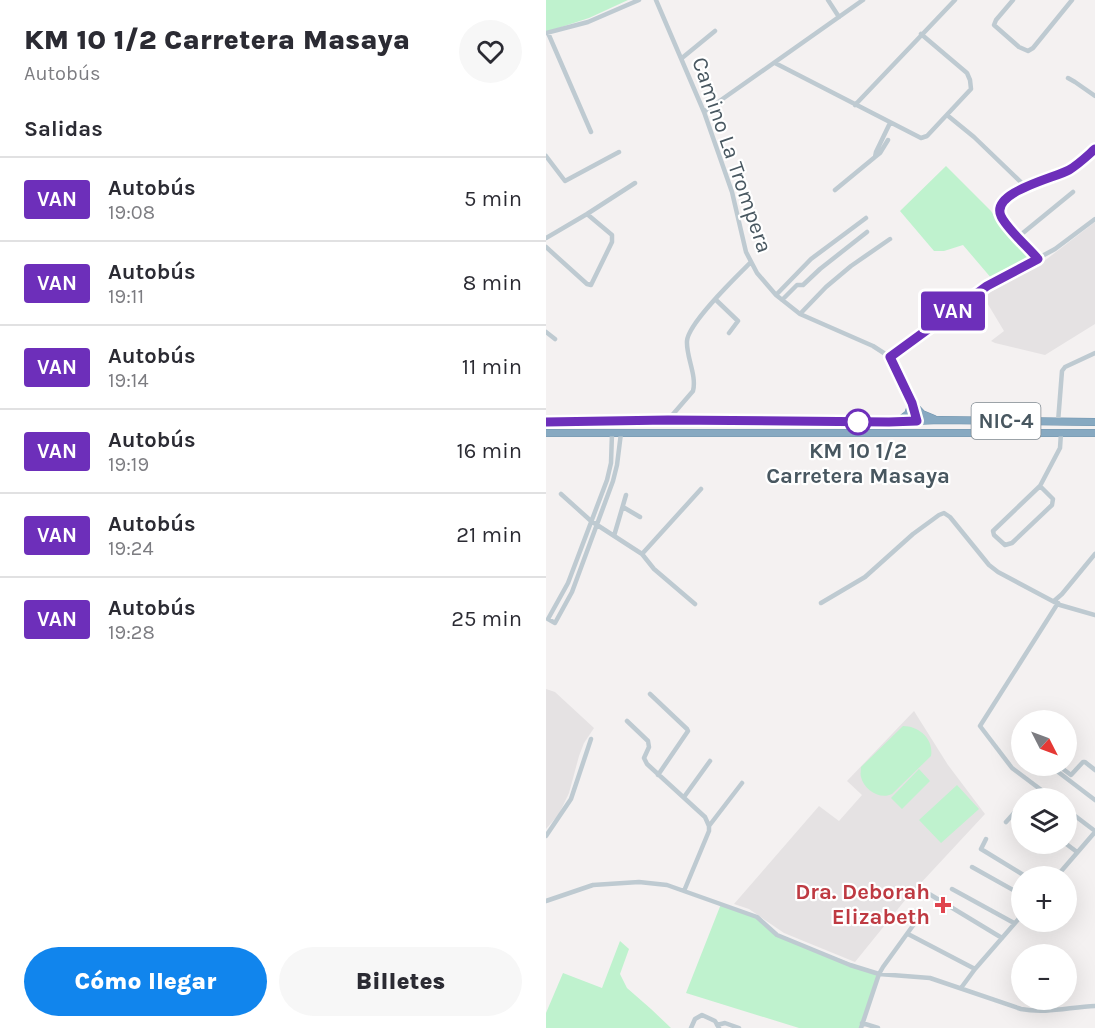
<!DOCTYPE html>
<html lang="es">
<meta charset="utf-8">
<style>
body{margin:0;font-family:Karla,sans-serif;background:#f7f7f7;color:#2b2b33;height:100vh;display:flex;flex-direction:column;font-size:22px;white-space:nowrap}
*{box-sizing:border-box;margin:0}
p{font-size:20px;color:#7c7c81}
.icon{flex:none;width:33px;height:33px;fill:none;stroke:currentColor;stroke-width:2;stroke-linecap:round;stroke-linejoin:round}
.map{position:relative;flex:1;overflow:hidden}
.sheet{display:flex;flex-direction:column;background:#fff;width:546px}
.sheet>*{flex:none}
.badge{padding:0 12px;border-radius:4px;font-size:21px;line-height:39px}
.needle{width:39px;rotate:132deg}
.tools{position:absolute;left:465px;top:710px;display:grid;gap:12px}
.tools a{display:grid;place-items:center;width:66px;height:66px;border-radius:50%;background:#fff;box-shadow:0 6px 24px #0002;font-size:30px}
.map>.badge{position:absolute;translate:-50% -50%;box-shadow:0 0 0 3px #fff}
h2{padding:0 24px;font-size:22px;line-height:54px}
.round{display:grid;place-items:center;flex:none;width:63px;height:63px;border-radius:32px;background:#f7f7f7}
.overview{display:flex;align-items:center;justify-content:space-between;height:102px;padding:0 24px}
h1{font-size:28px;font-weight:800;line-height:45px}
.action{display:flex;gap:12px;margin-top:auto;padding:12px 24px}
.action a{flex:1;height:69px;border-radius:36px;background:#1185ed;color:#fff;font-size:24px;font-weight:800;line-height:69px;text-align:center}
.action a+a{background:#f7f7f7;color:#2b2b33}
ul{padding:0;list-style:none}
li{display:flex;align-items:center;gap:18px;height:84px;padding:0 24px;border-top:2px solid #e1e1e2}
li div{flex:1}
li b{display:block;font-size:22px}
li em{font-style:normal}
li .badge{min-width:66px;font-weight:700;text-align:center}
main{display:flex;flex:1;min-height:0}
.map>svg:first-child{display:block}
.education{fill:#e5e2e3}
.green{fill:#bff2ce}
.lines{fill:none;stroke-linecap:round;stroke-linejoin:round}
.highway-casing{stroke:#7294ad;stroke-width:8}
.minor{stroke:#becad1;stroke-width:4.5}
.highway{stroke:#87a9c1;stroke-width:7}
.line-casing{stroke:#fff;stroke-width:14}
.line{stroke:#6d2fba;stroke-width:9}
.stop-dot{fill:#fff;stroke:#6d2fba;stroke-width:3}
.health-dot{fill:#e0444e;stroke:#fff;stroke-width:2}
.labels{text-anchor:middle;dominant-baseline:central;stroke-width:4.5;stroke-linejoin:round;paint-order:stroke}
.shield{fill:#fff;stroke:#7f8990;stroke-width:1.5}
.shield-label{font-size:21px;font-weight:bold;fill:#485760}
.street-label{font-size:22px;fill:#485760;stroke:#fff}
.stop-label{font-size:22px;font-weight:bold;fill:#485760;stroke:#fff}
.health-label{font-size:22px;font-weight:bold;fill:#be3a42;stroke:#fff;text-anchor:end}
</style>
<main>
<section class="sheet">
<div class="overview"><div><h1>KM 10 1/2 Carretera Masaya</h1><p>Autobús</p></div><a class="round"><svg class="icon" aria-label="heart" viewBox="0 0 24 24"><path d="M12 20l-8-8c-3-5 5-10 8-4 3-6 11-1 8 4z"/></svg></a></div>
<h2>Salidas</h2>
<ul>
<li><span class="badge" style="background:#6d2fba;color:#fff">VAN</span><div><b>Autobús</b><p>19:08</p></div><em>5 min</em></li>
<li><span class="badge" style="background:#6d2fba;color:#fff">VAN</span><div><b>Autobús</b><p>19:11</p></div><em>8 min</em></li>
<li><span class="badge" style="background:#6d2fba;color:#fff">VAN</span><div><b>Autobús</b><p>19:14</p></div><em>11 min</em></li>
<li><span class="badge" style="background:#6d2fba;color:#fff">VAN</span><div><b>Autobús</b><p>19:19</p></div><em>16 min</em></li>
<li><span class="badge" style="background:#6d2fba;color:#fff">VAN</span><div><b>Autobús</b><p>19:24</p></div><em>21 min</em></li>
<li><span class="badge" style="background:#6d2fba;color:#fff">VAN</span><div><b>Autobús</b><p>19:28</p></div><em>25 min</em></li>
</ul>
<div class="action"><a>Cómo llegar</a><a>Billetes</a></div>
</section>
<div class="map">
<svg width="549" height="1028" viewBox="0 0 549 1028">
<rect width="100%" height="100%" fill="#f4f1f1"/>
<path class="education" d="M549 222V324L499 355 449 343 445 341 458 331 437 296 493 265Z
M0 689 9 692 48 728 38 743 33 756 23 793 13 814 0 829Z
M368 711 402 765 439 814 360 899 309 962 238 933 203 909 188 904 273 806 293 821 316 795 301 781Z"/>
<path class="green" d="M0 0H82L43 18 0 32Z
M400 166 445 211 448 216 485 257V259L446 279 417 245 398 251H388L354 211Z
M357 726C373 726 388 739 385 756L346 794C334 800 318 790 315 777 314 774 315 770 315 767Z
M373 769 384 781 356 809 345 798Z
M411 785 433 809 395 843 373 820Z
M175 904 211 917 231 935 333 974 315 1028H253L140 993Z
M74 941 83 949 74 974 81 988 105 1009 125 1028H0V1013L17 973 56 988Z"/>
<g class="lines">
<defs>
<path id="highway" d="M353 421 362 414 366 403 376 414 388 419
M0 422 122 420 343 422 394 420 549 422
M0 433H549"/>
</defs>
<use href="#highway" class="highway-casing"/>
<path class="minor" d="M110 0 158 112 186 192 200 252 211 273 230 295 254 314 327 346 344 357 366 403 371 421
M282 0 293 17
M467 0 450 20 448 25 473 47 482 51 487 48 526 0
M0 33 42 22 93 0
M2 33 45 132
M136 58 169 31
M229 63 375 138 381 136 425 89 424 80 421 73 375 34
M522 78 529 82 549 96
M309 105 409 0
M158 112 317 0
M401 115 428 137 480 187
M0 156 19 181 73 152
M329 157 334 153 342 140
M289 190 329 157 330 152 344 123
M472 237 527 192
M0 238 41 214 89 183
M0 247 41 284 45 285 66 242V235L41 214
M492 259C483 248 460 228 455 216 444 192 509 178 523 170 533 164 541 156 549 149
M230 295 265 259 320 218
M169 299 192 321 183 333
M236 300 251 285H257L274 269 321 232
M254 314 280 287 305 266 344 239
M0 332 9 339
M344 357 441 286 509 249 549 219
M122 420 147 391C151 375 140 357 141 341 142 323 191 276 205 262
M512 422 516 371 519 367 549 353
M66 433 65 463 61 480 22 583 2 619 9 623 26 592 67 481 71 465 75 433
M494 486 507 499 506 505 466 543 459 545 448 535 447 531 494 486 514 448 515 433
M15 494 45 521 96 554 108 569 149 604
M77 507 94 517
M68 536 80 495
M96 554 155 489
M508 601 516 594 549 554
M275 603 319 577 367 534 393 515 398 513 404 517 443 565 452 572 514 605 549 615
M104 694 141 729 142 731 112 775
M81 721 102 741 103 747 98 758 101 764 159 817 163 826V831L138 891
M503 765 549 800
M509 770 513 766 525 775 537 762H539L549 770
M138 797 164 761
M506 798 466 768 434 726 512 603
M520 809 549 831
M460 822 469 812 476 811
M163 826 196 783
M0 836 25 799 45 739
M440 839 435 849 479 876
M519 843 531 852
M426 867 476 895
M511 876 549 832
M375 889 456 938
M406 889 468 923
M0 901 47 885 93 882 121 885 211 917 231 935 304 965 333 974 384 978 475 1009C500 1014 524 1007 549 1006
M362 934 429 969
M415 988 429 969 476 915
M316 1023 332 1028
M171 1025 179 1023 193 1028
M145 1028 149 1019 156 1015 169 1021 173 1028
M315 1028 333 974 337 967 371 920"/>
<use href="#highway" class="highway"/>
</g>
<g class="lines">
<defs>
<path id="line" d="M0 422 122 420 343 422 371 421 366 403 344 357 441 286 492 259C483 248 460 228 455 216 444 192 509 178 523 170 533 164 541 156 549 149"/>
</defs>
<use href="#line" class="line-casing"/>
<use href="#line" class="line"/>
</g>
<circle class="stop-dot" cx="312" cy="422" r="12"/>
<path class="health-dot" d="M394 896h6v6h6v6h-6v6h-6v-6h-6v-6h6z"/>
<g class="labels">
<rect class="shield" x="425.5" y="403" width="69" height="36" rx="4.5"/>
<g class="shield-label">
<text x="460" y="421">NIC-4</text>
</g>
<g class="street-label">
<text transform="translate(186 155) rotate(71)">Camino La Trompera</text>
</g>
<g class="stop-label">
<text x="312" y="451">KM 10 1/2<tspan x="312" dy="25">Carretera Masaya</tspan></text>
</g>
<g class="health-label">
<text x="384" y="892">Dra. Deborah<tspan x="384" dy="25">Elizabeth</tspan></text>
</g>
</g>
</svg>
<div class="tools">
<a><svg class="needle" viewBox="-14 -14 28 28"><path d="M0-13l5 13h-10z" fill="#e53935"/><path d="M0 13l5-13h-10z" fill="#7c7c81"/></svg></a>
<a><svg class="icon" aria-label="layers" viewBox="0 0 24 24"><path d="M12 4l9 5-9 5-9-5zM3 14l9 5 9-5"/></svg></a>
<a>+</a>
<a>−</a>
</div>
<b class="badge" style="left:407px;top:311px;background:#6d2fba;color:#fff">VAN</b>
</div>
</main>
